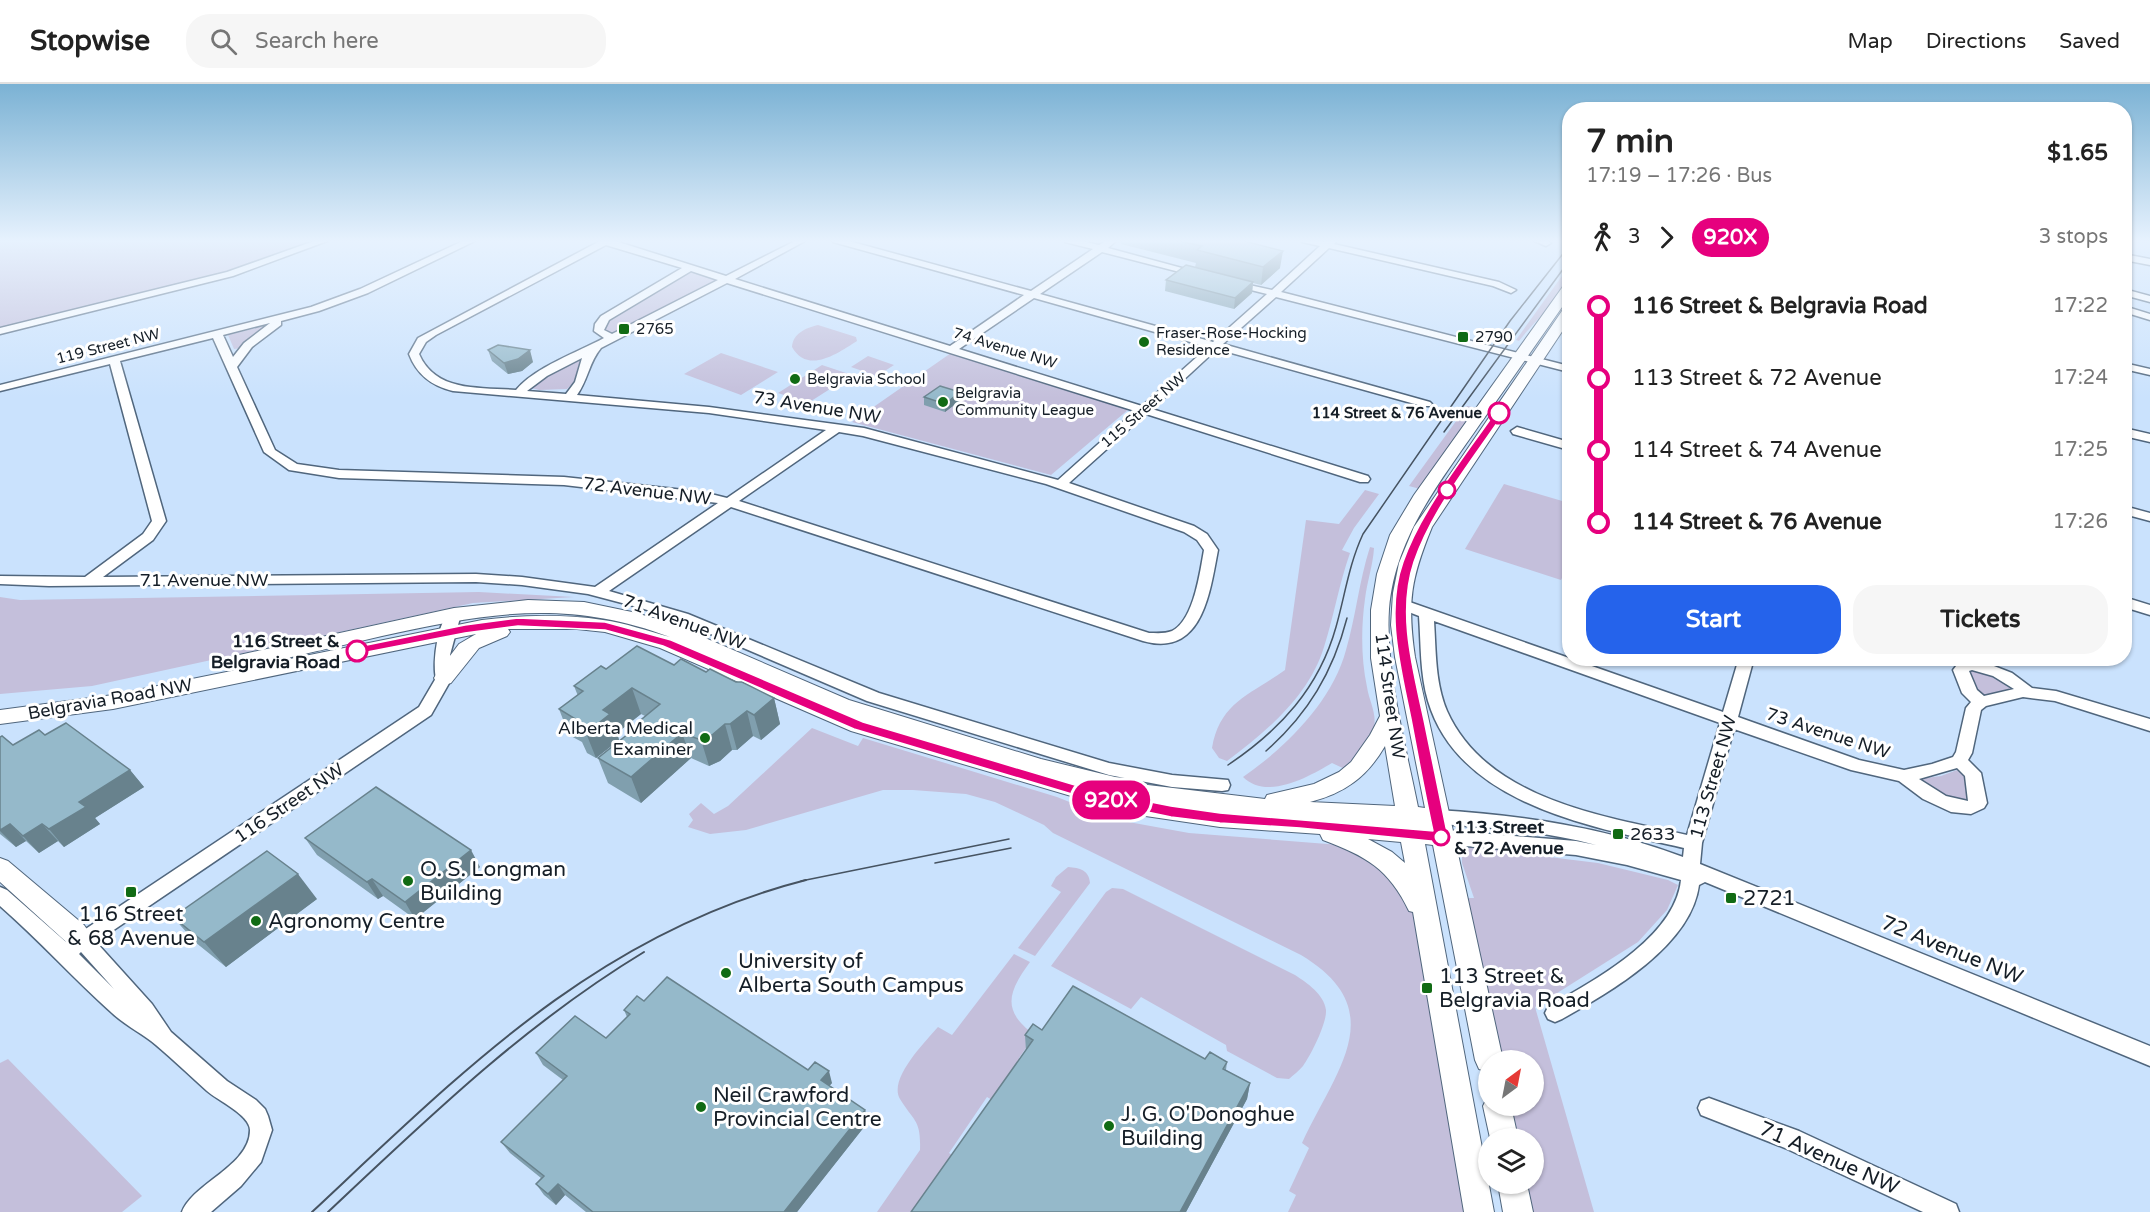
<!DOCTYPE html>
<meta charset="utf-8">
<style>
body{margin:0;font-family:"Varela Round",sans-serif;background:#f6f6f6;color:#222;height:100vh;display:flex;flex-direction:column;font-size:22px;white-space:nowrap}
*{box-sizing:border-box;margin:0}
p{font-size:20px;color:#767676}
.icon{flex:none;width:33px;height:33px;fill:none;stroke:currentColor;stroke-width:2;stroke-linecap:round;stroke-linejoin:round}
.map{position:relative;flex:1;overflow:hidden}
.drawer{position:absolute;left:1562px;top:18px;width:570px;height:564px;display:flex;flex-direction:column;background:#fff;border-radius:24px;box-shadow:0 2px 4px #0004}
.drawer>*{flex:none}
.badge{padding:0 12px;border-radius:20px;font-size:21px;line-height:39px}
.needle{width:39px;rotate:32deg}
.buttons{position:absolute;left:1478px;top:966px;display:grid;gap:12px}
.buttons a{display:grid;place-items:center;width:66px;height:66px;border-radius:50%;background:#fff;box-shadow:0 2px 4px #0004;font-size:30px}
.map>.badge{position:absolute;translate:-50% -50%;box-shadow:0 0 0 3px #fff}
.legs{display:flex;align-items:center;gap:9px;height:66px;padding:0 24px;font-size:20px}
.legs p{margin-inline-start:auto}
.overview{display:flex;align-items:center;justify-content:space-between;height:102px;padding:0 24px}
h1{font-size:33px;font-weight:700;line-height:45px}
.button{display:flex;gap:12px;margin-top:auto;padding:12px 24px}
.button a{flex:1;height:69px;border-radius:24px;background:#2563eb;color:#fff;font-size:24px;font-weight:700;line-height:69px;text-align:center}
.button a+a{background:#f6f6f6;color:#222}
ul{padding:0 24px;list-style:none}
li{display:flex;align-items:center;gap:21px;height:72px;font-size:22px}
li i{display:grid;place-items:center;width:9px;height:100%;margin:0 8px;background:currentColor}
li i::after{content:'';width:15px;height:15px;margin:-8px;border:4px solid;border-radius:50%;background:#fff}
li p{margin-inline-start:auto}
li:first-child i{background:linear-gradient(#0000 50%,currentColor 0)}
li:last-child i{background:linear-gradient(currentColor 50%,#0000 0)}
header{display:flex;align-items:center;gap:36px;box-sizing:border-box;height:84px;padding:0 30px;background:#fff;border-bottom:2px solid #e0e0e0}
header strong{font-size:28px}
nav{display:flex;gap:33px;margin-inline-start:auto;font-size:21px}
.search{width:420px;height:54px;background:#f6f6f6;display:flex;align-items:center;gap:15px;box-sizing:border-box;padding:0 21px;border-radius:24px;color:#767676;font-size:22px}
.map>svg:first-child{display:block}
.green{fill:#c4bfdb}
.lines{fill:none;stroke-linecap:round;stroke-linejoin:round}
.minor-casing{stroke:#50667d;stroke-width:3}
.major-casing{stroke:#50667d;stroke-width:2}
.minor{fill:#fff;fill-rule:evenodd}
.major{fill:#fff;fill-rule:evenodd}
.tram-far1{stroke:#465361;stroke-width:1.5}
.tram{stroke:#465361;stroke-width:2}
.wall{fill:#809fae}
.shaded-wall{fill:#68828d}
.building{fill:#95b9ca;stroke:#68828d;stroke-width:1.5}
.line-1{fill:#e6007e;stroke:#fff;stroke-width:1.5}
.poi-dot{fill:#116b14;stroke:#fff;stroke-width:2}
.stop-1-dot{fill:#fff;stroke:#e6007e;stroke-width:3}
.labels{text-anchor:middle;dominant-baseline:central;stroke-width:6;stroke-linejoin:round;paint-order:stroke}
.far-poi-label{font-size:15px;fill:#151e27;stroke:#fff;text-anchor:start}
.far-street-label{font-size:15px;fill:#151e27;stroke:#fff}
.far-stop-label{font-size:15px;font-weight:bold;fill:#151e27;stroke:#fff;text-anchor:end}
.street-label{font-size:18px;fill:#151e27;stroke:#fff}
.stop-label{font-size:18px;font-weight:bold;fill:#151e27;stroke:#fff;text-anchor:end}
.poi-label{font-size:18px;fill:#151e27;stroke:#fff;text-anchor:end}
.near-poi-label{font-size:21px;fill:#151e27;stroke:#fff;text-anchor:start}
.near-street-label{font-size:21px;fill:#151e27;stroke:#fff}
</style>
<header>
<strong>Stopwise</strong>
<div class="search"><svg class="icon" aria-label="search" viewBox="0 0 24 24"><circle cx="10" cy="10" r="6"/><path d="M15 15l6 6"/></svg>Search here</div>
<nav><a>Map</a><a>Directions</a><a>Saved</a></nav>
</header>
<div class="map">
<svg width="2150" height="1128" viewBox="0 0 2150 1128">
<rect width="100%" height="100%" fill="#cae2fd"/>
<path class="green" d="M0 156H318L227 188 0 244Z
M1567 185H1569C1569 209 1533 238 1519 257L1516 256Z
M690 188 716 196 620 246 611 249 606 246 604 242 612 233Z
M818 241 856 253 857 257C838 269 808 291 792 263 793 249 806 244 818 241Z
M264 242H267L241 264 234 265 228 251Z
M721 269 778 288 741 311 684 290Z
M951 269 1129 325 1051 391 852 338Z
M868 272 894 281 877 292 851 283Z
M577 275 580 276 575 297 567 305 539 306 531 304 548 290Z
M822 281 852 291 808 319 778 309Z
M1467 322 1477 324 1420 405 1409 402Z
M1504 400 1569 419V480L1561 496 1465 465Z
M1365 406 1379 410 1354 444 1342 466 1350 469C1339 500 1334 532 1324 563 1309 612 1267 647 1227 677L1219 674 1212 664C1220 618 1250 611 1285 586L1306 436 1339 440Z
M1370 463 1374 464C1373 481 1367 498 1365 515 1361 543 1361 575 1367 603 1369 617 1377 629 1374 644 1369 662 1359 672 1347 686L1332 679C1310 692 1267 717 1243 693 1286 663 1332 618 1346 566 1356 532 1359 497 1370 463Z
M479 508 574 513 473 519 92 602 0 610V513L20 516Z
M1979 586 2011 600 2015 605 1984 612 1979 611 1969 587Z
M812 644 858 662 863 654 1057 713 1112 735 1189 749 1340 761 1375 774 1413 817 1467 1128H1288L1296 1111 1289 1107 1309 1064 1302 1059C1334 988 1394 927 1301 871L1053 749 1044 741 995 718 966 710 913 706H883L746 746 710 750 688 743 693 736 689 730 701 719 714 730 728 722Z
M1957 686 1964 690 1967 717 1957 718 1922 700 1918 695 1941 692Z
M1473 762 1546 766 1549 773 1598 779 1668 796 1678 801 1667 826 1638 858 1535 923 1594 1128H1533L1527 1100H1533V1054H1518L1511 1022H1533V976H1501L1466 814H1474L1462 779V766Z
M1068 783C1080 784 1089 786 1090 799L1035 872 1018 864 1061 808 1051 802 1056 793Z
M1112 804 1123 805 1295 891C1307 899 1324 910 1326 926 1327 939 1311 971 1303 982 1299 987 1293 991 1289 995L1277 994 1227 967 1226 961 1141 913 1131 925 1051 882 1106 808Z
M1014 870 1030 878C1008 908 1001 927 1035 951L1019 974 1027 980 999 1020 987 1013 949 1069 960 1076 923 1128H877L920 1066C921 1035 914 1038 900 1015 888 995 925 958 938 943L952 951Z
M8 975 142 1112 122 1128H0V979Z"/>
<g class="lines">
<defs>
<path id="minor" d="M317 156H330L233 192 0 250V244L227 188Z
M465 156H477L368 209 319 227 281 237V241L252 263 237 283 275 366 297 380 339 386 564 393 703 408 727 414 826 346 709 329 453 307C432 302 417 291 409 270L418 254 598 158 597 156H612L726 192 797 156H807L735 195 950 262 1024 211 833 158 832 156H845L1031 207 1093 165 1065 158 1064 156H1078L1099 161 1107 156H1117L1108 164 1204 190 1199 193 1102 168 1040 210 1213 258 1267 210 1231 201V197L1272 206 1320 162 1302 158 1301 156 1325 158 1337 156 1334 160 1499 198 1516 206 1511 209 1493 202 1329 164 1281 208 1569 282V288L1276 213 1223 260 1430 318 1432 320 1430 322H1422L1217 265 1152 325 1368 392 1370 395 1368 398H1360L1146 330 1069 399 1194 442 1207 450 1218 466C1210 507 1203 574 1143 557L731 423 609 507 688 530 879 609 1109 679 1172 691 1228 696 1230 701 1228 706 1222 707 1172 703 1109 691 867 617 678 536 641 524 588 510 522 501 476 498 49 502 0 500V492L85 493 143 450 152 437 110 280 0 307V301L311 223 360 205ZM606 161 682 184 601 232 595 240 594 247 604 254C578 268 535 283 516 306 481 303 436 309 419 270L426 258 436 251ZM691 187 718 196 612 250 604 246 609 236ZM727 199 1135 327 1058 396 864 344 709 323 577 311C588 296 589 278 601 264ZM1034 214 1208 263 1142 322 959 265ZM270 239 244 259 233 273 223 251ZM213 254 264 368 289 386 339 394 564 401 718 419 595 503 522 493 476 490 103 493 153 456 166 437 120 277ZM582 274 575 298 566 310 527 307 547 292ZM839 348 863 352 1046 400 1184 448 1197 456 1204 466C1200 488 1194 536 1172 547 1165 550 1156 549 1149 549L739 417Z
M1532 156H1545L1551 159 1546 162Z
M2124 170 2150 175V181L2124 176Z
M2124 205 2150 212V218L2124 211Z
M2124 222 2150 230V236L2124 228Z
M2124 279 2150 285V291L2124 285Z
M1517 343 1569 358V366L1513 350 1511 347Z
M2124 344 2150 350V358L2124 352Z
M2124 422 2150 429V437L2124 430Z
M2124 513 2150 521V531L2124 523Z
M1401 515 1723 628 1739 574H1754L1738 633 1859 676 1904 686 1932 680 1953 673 1956 668 1966 624 1971 618 1962 609 1953 586 1960 577H1981L2012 589 2032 604 2056 607 2150 635V647L2055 617 2023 613 1986 622 1981 626 1972 669 1968 676 1981 689 1987 719 1984 724 1971 730 1951 728 1923 715 1899 697 1851 686 1734 645 1702 759 1700 780 2150 962V982L1705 798 1699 801C1691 862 1610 908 1562 935L1555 938 1548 935 1545 929 1548 923C1593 897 1675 854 1681 796L1627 781 1576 771 1441 760 1435 758 1432 753 1435 748 1441 746 1576 757 1596 761C1544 747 1490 743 1437 740L1431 738 1428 733 1431 728 1437 726C1521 731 1604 743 1683 773L1684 764C1593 743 1459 721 1428 617 1420 590 1421 560 1419 532L1396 523 1394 520 1396 517ZM1434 537 1720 639 1687 751C1603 732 1487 716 1447 627 1435 599 1436 567 1434 537ZM1972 586 1993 592 2014 605 1984 612 1977 606 1969 587ZM1957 684 1965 692 1968 717 1946 712 1919 695Z
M454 525 461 530 450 571 452 594 431 631 96 858 152 920 171 948 227 997 256 1016 265 1025 268 1032 272 1046 261 1078 241 1102 211 1128H182C193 1099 250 1082 250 1046 250 1031 217 1016 207 1007 190 992 174 976 156 961 143 950 126 942 112 929 74 895 39 856 0 822V803L7 806 66 858 419 623 436 594C432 580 438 530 454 525ZM81 868 114 905 79 870Z
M1709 1014 1799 1047 1956 1120 1959 1128H1923L1785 1064 1701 1031 1698 1024 1701 1017Z"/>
<path id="major" d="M1569 200V213C1539 256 1510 298 1480 340 1440 398 1395 453 1389 525 1385 587 1406 663 1418 723L1425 724 1395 573 1391 541 1393 509 1399 479 1414 443 1564 224 1569 223V237L1432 443C1411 494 1407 518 1415 573L1503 976H1488V988L1479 985 1475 976 1433 761 1425 760 1494 1128H1464L1413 828 1409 827C1389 785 1366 772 1323 756L1320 750 1220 743 1132 730 851 647 660 564 605 548 577 545H508L510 548 507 552 479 564 451 599 444 601 437 599 434 594 437 589 459 560 476 550 113 625 0 640V626L113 611 482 536C522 531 563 530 603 536 625 539 648 547 670 553 566 514 487 529 382 552 335 563 287 574 239 585L232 583 229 578 232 573 239 571 454 524 528 516 584 518 632 528 668 538 849 616 1041 675 1148 701 1265 715 1267 711 1314 700 1339 688 1351 678 1370 651 1380 632 1371 574V526L1377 490 1390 451 1414 411 1564 201ZM1385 662 1395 722 1310 718C1345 709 1367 693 1385 662ZM1368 755 1401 758 1405 779 1392 768Z
M0 774 8 777 84 841 95 857 92 865 83 868 74 865 0 798Z
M1488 1012V1022H1511L1518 1054H1490L1483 1022Z
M1498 1100H1527L1533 1128H1503Z"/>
</defs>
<use href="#minor" class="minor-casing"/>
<use href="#major" class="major-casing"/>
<use href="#minor" class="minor"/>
<use href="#major" class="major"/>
<path class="tram-far1" d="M1444 348 1569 177
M1266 667C1308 630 1333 588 1347 534
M1228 681C1280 646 1319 604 1336 543 1345 511 1349 480 1363 450L1510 237 1569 162
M935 779 1011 764
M801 797 1009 755"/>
<path class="tram" d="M312 1128C464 986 598 849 806 796
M328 1128C429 1033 525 940 644 868"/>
</g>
<path class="wall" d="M1121 156H1240L1280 184 1261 201 1253 199 1252 209 1234 225 1165 207 1166 196 1195 183 1196 179 1121 160Z
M488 266 533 278 522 287 508 290 492 277Z
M960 308 961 316 945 328 924 321V313Z
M674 581 706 588 736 598 774 614 780 640 761 656 753 652 737 666H732L720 677 709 682 691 674 641 719 608 699 598 674 632 647 631 644 645 632 641 630 617 649 619 656 596 674 587 669 582 658 569 651 559 625 578 612 574 602 606 585Z
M45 651 130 686 144 703 95 734 100 740 64 763 58 757 39 769 26 757 16 763 0 750V653L13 661Z
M305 754 480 783 415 835 383 812 378 815 317 771Z
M317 815 226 883 195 858 173 833Z
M644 917 808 986 832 999 829 1002 865 1026 868 1038 797 1128H586L565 1111 556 1121 544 1111 536 1100 541 1094 510 1069 501 1058 563 996 543 981 536 969 606 954 627 933 624 926Z
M1042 946 1205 975 1227 978 1226 986 1250 999 1247 1015 1186 1128H911L1026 967 1025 951Z"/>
<path class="shaded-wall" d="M1283 167 1280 184 1261 201 1263 183Z
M1253 198 1252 209 1234 225 1235 214Z
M530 266 533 278 522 287 508 290 504 279Z
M960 308 961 316 945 328V320Z
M632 604 641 630 617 649 619 656 596 674 586 649 603 626Z
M774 614 780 640 761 656 754 631Z
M747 627 753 652 737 666 730 640Z
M725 640 732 666 720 677 709 682 701 656Z
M682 649 691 674 641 719 631 693Z
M130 686 144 703 95 734 100 740 64 763 49 745 79 718Z
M10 740 26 757 16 763 0 747V746Z
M42 740 58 757 39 769 23 752Z
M471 766 480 783 415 835 405 818Z
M298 790 317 815 226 883 204 858Z
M372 795 383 812 378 815 367 798Z
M829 987 832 999 824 1008 821 996Z
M1250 999 1247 1015 1186 1128H1180Z
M865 1026 868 1038 797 1128H784Z
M558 1100 565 1111 556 1121 548 1110Z"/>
<path class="building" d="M1174 156H1240L1283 167 1263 183 1197 166 1202 162Z
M1186 181 1253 198 1235 214 1166 196Z
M498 261 530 266 518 275 504 279 488 266Z
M940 302 960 308 945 320 924 313Z
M637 562 674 581 681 575 706 588 710 585 736 598H742L774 614 754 631 747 627 730 640H725L712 651 701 656 682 649 631 693 598 674 633 646 631 644 660 620 632 604 603 626 610 630 586 649 576 643 582 639 559 625 583 607 574 602 601 582 606 585Z
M66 639 130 686 79 718 86 723 49 745 42 740 23 752 10 740 0 746V653L2 652 13 661 39 646 45 651Z
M376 703 471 766 405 818 372 795 367 798 305 754Z
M267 767 298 790 204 858 173 833Z
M667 893 808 986 815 978 829 987 821 996 865 1026 784 1128H593L558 1100 548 1110 536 1100 544 1092 501 1058 567 992 536 969 575 932 606 954 630 930 624 926 637 912 644 917Z
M1073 902 1205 975 1210 968 1227 978 1223 985 1250 999 1180 1128H911L1033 956 1025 951 1033 940 1042 946Z"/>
<linearGradient id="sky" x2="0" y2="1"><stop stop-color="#7bb2d4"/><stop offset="0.5" stop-color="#e7f2fe"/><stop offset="1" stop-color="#e7f2fe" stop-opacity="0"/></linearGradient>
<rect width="2150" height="314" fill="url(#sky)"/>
<path class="line-1" d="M1499 326 1504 329C1473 375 1432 425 1414 478 1397 529 1413 585 1424 636 1432 675 1440 714 1448 753L1441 758 1300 744 1220 739 1171 733 1095 717 854 645 663 562 605 546 518 542 465 549 357 570 351 567 357 563 465 541 518 534 605 538 671 556 863 638 1095 707 1171 722 1220 729 1433 747C1425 710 1418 672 1411 635 1401 585 1385 528 1403 478 1421 426 1465 372 1496 327Z"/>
<g class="poi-dot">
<rect x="618" y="239" width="12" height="12" rx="3"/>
<rect x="1457" y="247" width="12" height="12" rx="3"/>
<circle cx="1144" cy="258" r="6"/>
<circle cx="795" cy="295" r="6"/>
<circle cx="943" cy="318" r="6"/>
<circle cx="705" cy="654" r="6"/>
<rect x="1612" y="744" width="12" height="12" rx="3"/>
<circle cx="408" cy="797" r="6"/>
<rect x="125" y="802" width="12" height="12" rx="3"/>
<rect x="1725" y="808" width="12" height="12" rx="3"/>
<circle cx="256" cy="837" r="6"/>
<circle cx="726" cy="889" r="6"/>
<rect x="1421" y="898" width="12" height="12" rx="3"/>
<circle cx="701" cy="1023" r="6"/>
<circle cx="1109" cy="1042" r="6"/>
</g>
<g class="stop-1-dot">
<circle cx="1499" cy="329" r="10"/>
<circle cx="1447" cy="406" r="8"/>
<circle cx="357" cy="567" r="10"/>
<circle cx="1441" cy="753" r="8"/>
</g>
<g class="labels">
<g class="far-poi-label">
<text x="636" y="245">2765</text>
<text x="1156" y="249">Fraser-Rose-Hocking<tspan x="1156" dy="17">Residence</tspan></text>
<text x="1475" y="253">2790</text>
<text x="807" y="295">Belgravia School</text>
<text x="955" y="309">Belgravia<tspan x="955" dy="17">Community League</tspan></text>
</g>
<g class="far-street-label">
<text transform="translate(108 262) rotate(-14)">119 Street NW</text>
<text transform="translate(1005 264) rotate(17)">74 Avenue NW</text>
<text transform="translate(1143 326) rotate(-41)">115 Street NW</text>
</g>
<g class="far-stop-label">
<text x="1482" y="329">114 Street &amp; 76 Avenue</text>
</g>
<g class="street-label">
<text transform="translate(817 323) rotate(9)">73 Avenue NW</text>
<text transform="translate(647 407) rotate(7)">72 Avenue NW</text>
<text x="204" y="496">71 Avenue NW</text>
<text transform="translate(684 538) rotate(20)">71 Avenue NW</text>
<text transform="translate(1390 612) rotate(82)">114 Street NW</text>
<text transform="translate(110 615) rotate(-10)">Belgravia Road NW</text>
<text transform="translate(1828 649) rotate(18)">73 Avenue NW</text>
<text transform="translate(1713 693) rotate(-74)">113 Street NW</text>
<text transform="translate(289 719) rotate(-34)">116 Street NW</text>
</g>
<g class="stop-label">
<text x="340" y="557">116 Street &amp;<tspan x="340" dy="21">Belgravia Road</tspan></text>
<text x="1454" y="743" text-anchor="start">113 Street<tspan x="1454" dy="21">&amp; 72 Avenue</tspan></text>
</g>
<g class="poi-label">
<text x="693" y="644">Alberta Medical<tspan x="693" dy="21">Examiner</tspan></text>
<text x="1630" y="750" text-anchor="start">2633</text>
</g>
<g class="near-poi-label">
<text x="420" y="785">O. S. Longman<tspan x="420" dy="24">Building</tspan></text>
<text x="1743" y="814">2721</text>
<text x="131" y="830" text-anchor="middle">116 Street<tspan x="131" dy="24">&amp; 68 Avenue</tspan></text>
<text x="268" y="837">Agronomy Centre</text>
<text x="738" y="877">University of<tspan x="738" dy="24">Alberta South Campus</tspan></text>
<text x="1439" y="892">113 Street &amp;<tspan x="1439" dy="24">Belgravia Road</tspan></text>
<text x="713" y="1011">Neil Crawford<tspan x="713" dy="24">Provincial Centre</tspan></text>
<text x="1121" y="1030">J. G. O'Donoghue<tspan x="1121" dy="24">Building</tspan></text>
</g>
<g class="near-street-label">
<text transform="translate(1952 866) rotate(22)">72 Avenue NW</text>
<text transform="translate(1829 1074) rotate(24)">71 Avenue NW</text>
</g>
</g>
</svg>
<div class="buttons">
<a><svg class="needle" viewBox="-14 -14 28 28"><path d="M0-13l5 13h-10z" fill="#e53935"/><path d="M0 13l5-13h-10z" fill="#767676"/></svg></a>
<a><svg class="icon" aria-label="layers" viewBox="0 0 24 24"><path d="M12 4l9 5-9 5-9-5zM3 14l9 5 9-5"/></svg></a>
</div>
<b class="badge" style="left:1111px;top:716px;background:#e6007e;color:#fff">920X</b>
<section class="drawer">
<div class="overview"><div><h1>7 min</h1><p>17:19 – 17:26 · Bus</p></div><b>$1.65</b></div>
<div class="legs"><svg class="icon" aria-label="walk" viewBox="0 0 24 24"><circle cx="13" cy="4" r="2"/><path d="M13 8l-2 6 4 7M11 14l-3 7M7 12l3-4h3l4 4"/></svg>3<svg class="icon" aria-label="forward" viewBox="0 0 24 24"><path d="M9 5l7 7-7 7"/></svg><b class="badge" style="background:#e6007e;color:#fff">920X</b><p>3 stops</p></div>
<ul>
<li><i style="color:#e6007e"></i><b>116 Street &amp; Belgravia Road</b><p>17:22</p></li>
<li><i style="color:#e6007e"></i><span>113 Street &amp; 72 Avenue</span><p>17:24</p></li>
<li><i style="color:#e6007e"></i><span>114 Street &amp; 74 Avenue</span><p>17:25</p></li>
<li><i style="color:#e6007e"></i><b>114 Street &amp; 76 Avenue</b><p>17:26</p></li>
</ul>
<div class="button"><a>Start</a><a>Tickets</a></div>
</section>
</div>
